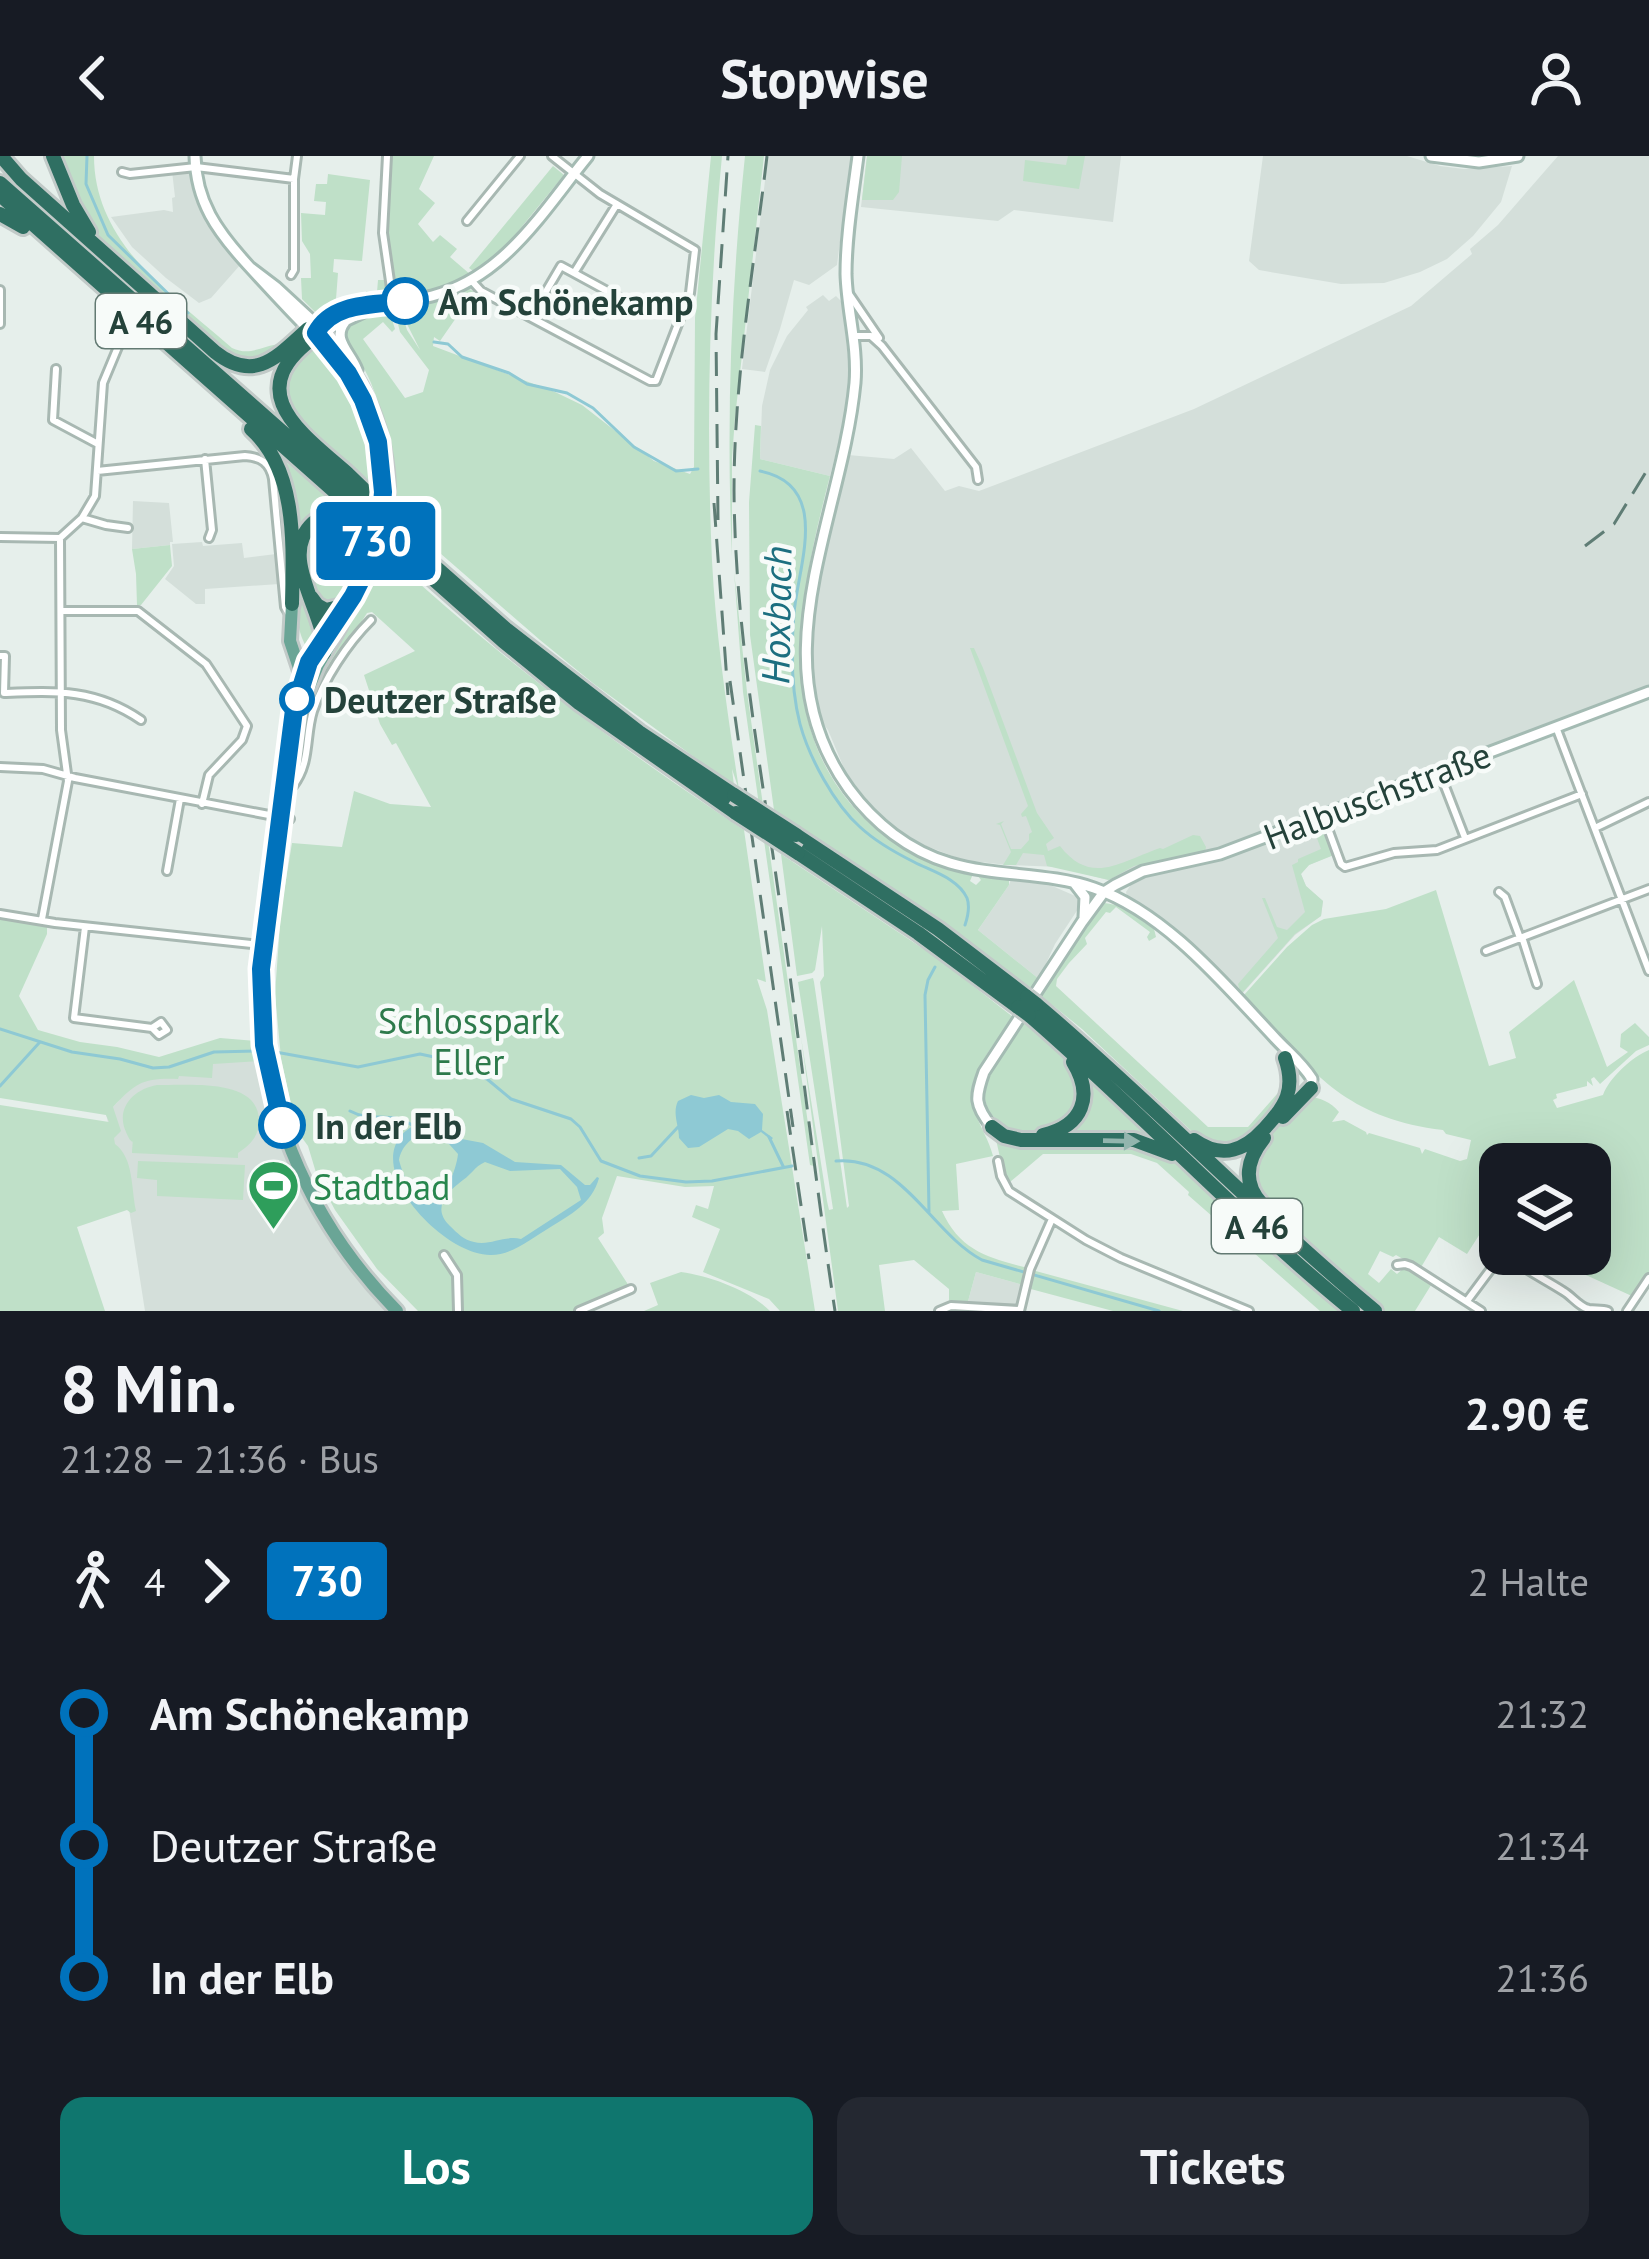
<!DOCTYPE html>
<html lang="de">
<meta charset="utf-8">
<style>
body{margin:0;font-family:"PT Sans",sans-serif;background:#242831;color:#f1f3f6;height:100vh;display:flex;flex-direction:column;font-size:45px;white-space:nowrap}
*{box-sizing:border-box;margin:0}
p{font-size:39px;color:#9ea1a6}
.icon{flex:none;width:66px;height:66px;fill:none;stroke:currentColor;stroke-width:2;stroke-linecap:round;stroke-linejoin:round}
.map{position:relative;height:1155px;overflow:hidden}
.panel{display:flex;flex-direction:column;background:#171b24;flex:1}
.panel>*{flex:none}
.badge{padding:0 24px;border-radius:9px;font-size:42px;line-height:78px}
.controls{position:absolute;left:1479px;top:987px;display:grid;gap:24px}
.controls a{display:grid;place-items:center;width:132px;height:132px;border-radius:24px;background:#171b24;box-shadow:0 12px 48px #0002;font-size:60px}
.map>.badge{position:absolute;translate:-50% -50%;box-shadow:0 0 0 6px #fff}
.legs{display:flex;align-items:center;gap:18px;height:132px;padding:0 60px;font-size:39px}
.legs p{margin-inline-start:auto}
.summary{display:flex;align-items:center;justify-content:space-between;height:204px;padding:0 60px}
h1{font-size:66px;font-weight:800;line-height:90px}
.cta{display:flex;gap:24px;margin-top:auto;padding:24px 60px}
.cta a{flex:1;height:138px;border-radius:24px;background:#0f766e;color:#fff;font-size:48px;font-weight:800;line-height:138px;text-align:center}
.cta a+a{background:#242831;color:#f1f3f6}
ul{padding:0 60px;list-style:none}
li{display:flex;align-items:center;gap:42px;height:132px;font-size:45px}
li i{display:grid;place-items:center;width:18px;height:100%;margin:0 15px;background:currentColor}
li i::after{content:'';width:30px;height:30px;margin:-15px;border:9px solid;border-radius:50%;background:#171b24}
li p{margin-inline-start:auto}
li:first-child i{background:linear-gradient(#0000 50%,currentColor 0)}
li:last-child i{background:linear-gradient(currentColor 50%,#0000 0)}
header{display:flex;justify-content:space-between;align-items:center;height:156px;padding:0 60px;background:#171b24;font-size:54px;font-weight:800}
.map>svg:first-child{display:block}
.built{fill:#d4dfda}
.green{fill:#bfe0c8}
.water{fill:#8ec9d4;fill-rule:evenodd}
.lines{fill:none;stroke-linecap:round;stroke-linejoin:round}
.stream{stroke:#8ec9d4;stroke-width:3}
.street-casing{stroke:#a8b8b2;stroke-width:12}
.secondary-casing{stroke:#a4bbb3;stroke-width:15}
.primary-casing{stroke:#c2cac8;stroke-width:18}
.highway-casing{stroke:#c2cac8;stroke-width:20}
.street{stroke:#fff;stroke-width:6}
.secondary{stroke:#fff;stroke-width:9}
.primary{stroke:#6aa596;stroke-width:12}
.highway{stroke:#2f6f62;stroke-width:14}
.rail{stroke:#5f7d75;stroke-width:3;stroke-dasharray:24 12;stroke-linecap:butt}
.primary-bridge-casing{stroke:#c2cac8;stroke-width:18;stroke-linecap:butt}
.highway-bridge-casing{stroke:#c2cac8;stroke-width:20;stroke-linecap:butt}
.primary-bridge{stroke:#6aa596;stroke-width:12}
.highway-bridge{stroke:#2f6f62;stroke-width:14}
.oneway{fill:#93b5ae}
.line-1-casing{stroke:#fff;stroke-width:27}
.line-1{stroke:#0072bc;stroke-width:18}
.stop-1-dot{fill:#fff;stroke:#0072bc;stroke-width:6}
.labels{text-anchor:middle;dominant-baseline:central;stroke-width:9;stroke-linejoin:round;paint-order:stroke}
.shield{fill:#f7fbf9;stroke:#637a73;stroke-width:3}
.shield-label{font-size:33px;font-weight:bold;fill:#24423a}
.stop-label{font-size:36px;font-weight:bold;fill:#24423a;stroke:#f7fbf9;text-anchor:start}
.street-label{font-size:36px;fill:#24423a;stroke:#f7fbf9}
.park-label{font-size:36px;fill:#2d7a4b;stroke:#f7fbf9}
.leisure-label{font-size:36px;fill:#27864d;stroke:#f7fbf9;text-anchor:start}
.water-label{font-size:39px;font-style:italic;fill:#1c6f80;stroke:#f7fbf9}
</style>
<header><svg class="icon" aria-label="back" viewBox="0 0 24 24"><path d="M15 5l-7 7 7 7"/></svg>Stopwise<svg class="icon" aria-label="person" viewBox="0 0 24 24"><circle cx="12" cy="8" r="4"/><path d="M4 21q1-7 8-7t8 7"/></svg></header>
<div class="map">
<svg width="1649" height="1155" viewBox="0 0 1649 1155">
<rect width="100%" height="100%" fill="#e6efeb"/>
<path class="built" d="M768 0H851L837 109 809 129 794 124 780 173 765 216 742 213Z
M867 0H1121L1113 66 1014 54 998 65 861 51Z
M1263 0H1407L1440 10 1464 13 1512 10 1501 46 1473 80 1447 103 1420 116 1384 127 1341 128 1259 114 1249 105Z
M1558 0H1649V532L1458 604 1456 602 1437 609 1438 611 1320 655 1335 698 1309 709 1301 718 1306 730 1323 745 1321 760 1295 779 1241 839 1192 793 1128 745 1126 736 1130 730 1117 720 1108 724 1059 711 1007 709 963 704 921 688 898 675 868 646 846 617 828 574 820 563 813 522V477L819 427 848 299 894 303 911 292 945 335 959 330 979 335 1194 253 1411 150 1472 98 1470 93 1498 69Z
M188 13 191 15 196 39 206 64 241 108 211 142 199 147 166 122 132 91 111 61 164 54 173 56 172 42 175 41 172 15Z
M823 139 829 145 836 140 842 146 849 211 847 253 830 320 760 303 762 250 770 214 787 180 808 154 806 151Z
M133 345 169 347 173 386H170V389L132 393Z
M202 386 203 390 242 387 244 402 276 398 279 428 205 433V448H196L165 423 174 410 172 388Z
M1012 720 1050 729 1080 742V750L1055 788 1039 823 978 774 1009 729Z
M246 904 258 905 279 990 285 997 308 1046 336 1093 388 1155H145L129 1053 106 958 132 931 145 924 174 918 207 907Z
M976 1116 1023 1129 1019 1148 1015 1152 967 1149Z"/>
<path class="green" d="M57 0H94C94 88 173 140 232 192 251 201 262 189 281 188 262 204 250 207 227 198L101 86 94 77Z
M390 0H434L419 33 435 47 418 68 433 86 440 79 457 93 450 101 471 119 435 134 400 140 398 138 387 78Z
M711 0H722C709 135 706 270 712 405 716 482 728 559 739 634L732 613 734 630 594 528 540 484 394 357C395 312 388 269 371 227 364 209 351 194 345 177 353 162 374 157 389 154L395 173 392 176 383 166 363 183 405 242 423 236 429 214 400 176 394 152 400 151 407 174 420 194 407 168 405 150 434 145 467 131 474 136 440 185 434 181 433 190 555 236 582 249 654 305 690 318 694 311 695 162Z
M745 0H764L735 262 732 302V400C726 266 731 133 745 0Z
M867 0H902L899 36 893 44H862Z
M1068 0H1085L1079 33 1023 25 1025 4 1066 9Z
M553 10 564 19 511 84 476 117 469 112Z
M328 18 370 24 362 105 334 103 333 116 338 117 336 143C347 146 354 140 365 141L366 135 377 136 378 124H385V139L341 150 318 159 302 143 301 122H311L310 98 302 85 301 57 325 59 326 46 314 45 316 28H327Z
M309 191C323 193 328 203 337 214 364 252 376 293 376 340 349 316 273 262 285 222 288 212 302 200 309 191Z
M755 269 761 270 760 303 830 320C801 433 770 566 861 659 891 690 931 710 973 718L970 725 976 729 981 724 978 720 1009 723V729L978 774 1039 823 1033 833 918 752 797 673 774 654 750 479 749 346Z
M279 300 346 357 333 356 299 385 319 474 307 492C291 466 299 435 297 406 294 370 285 335 279 300Z
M341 364 354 369 370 383 360 413 341 447 323 448 308 425 304 388 315 369Z
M170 389 172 410 141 449H137L136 418 132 393Z
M385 396C497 501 617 590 744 674L766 826 757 823 767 854 815 1155H780L769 1143 703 1116 720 1073 692 1061 696 1049 708 1053 714 1030 685 1031 617 1020 602 1062 604 1077 598 1082 629 1130 575 1155H418L377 1113 335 1054 317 1020 308 990 300 979 292 954 281 902 275 838 281 754 292 687 342 691 354 635 390 648 431 651 396 587 392 589 380 568 364 519 415 495 372 456 367 457 362 465 363 468 318 539 301 607C304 579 306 549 318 523 338 479 369 442 385 396Z
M734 415 747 536 814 1010 810 1009 743 536Z
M970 492H974L983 512 1037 657 1054 682 1046 688 1048 695 1060 690C1091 730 1120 706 1160 692L1163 693 1193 679 1200 680 1206 691 1205 696 1134 710 1109 724 1047 710 1044 699 1023 697 1016 709H1003L1011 696 1000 669 996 668 1004 665 1001 668 1011 693H1021L1029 684V678L1032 676 1026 660 1022 661 1021 658 1028 650Z
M1322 666 1334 699 1309 709 1301 718 1306 730 1323 745 1321 760 1295 778 1243 836 1240 835 1238 828 1278 782 1262 742H1265L1277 771 1287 774 1305 756 1292 709 1298 706V703L1321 693 1312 669Z
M781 698 940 804 1013 861C993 891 964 919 975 956 980 971 989 984 993 1000L956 1008 959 1054 942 1055C960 1095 989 1102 1028 1112L1023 1129 976 1116 967 1149 949 1147V1133L914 1104 879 1109 885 1155H838L801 881 827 1045 829 1054 833 1053 798 826 813 822 814 826 847 1052 849 1050 820 826 824 820 822 770 815 814 812 817 797 820Z
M1436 734 1489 910 1516 902 1509 876 1574 824 1607 911 1628 896 1620 891 1621 878 1635 867 1649 881V889L1636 895 1600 928 1594 921 1591 923 1593 930 1587 925V930L1556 938 1557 942 1553 944 1557 952 1603 939C1609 922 1632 901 1649 894V1118L1634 1141 1540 1098H1590V1008H1500V1081L1483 1073 1467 1098 1439 1081 1420 1113 1396 1099 1393 1101 1380 1095 1368 1118 1379 1127 1391 1113 1397 1118 1406 1110 1433 1126 1415 1155H1385L1303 1085 1255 1038C1244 998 1282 965 1308 940 1320 942 1331 946 1339 956L1332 966 1344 964 1366 976 1367 979 1369 977 1420 992 1422 998 1425 993 1460 1005 1467 1003 1471 984 1446 978 1443 974C1339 961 1309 911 1244 839L1287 791 1312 769 1324 763 1386 753Z
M1105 747 1121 750 1154 773 1156 781 1149 785 1147 781 1150 776 1116 751 1110 757 1106 756 1085 782 1087 788 1069 807 1057 823 1056 830 1208 971H1248L1284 930 1286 940 1246 987 1228 992 1199 982 1082 873 1040 839 1097 753Z
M0 760 47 768V778L19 840 38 874 80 886 117 891 159 901 220 882 256 885 258 905 213 908 212 922 179 920 178 923C143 922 137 926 113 951L121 975 114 982 115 988C134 1002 131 1032 136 1055L131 1057 127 1054 77 1071 105 1155H0V949L109 966 106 959 0 942Z
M1023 866 1072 909 1081 931 1073 959C1066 964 1056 972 1048 975 1016 986 975 961 986 924 992 903 1010 884 1023 866Z
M1084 916 1160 987 1027 981 1070 970Z
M157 929C187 930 259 921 259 965 259 980 250 989 238 997V1002L132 997C133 976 134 995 126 976 115 952 134 933 157 929Z
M995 979 1130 986 1167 999 1340 1155H1320L1188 1039 1189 1036 1157 1007 1131 998H1043L1010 1026 1005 1024Z
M138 1005 245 1009 243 1044 157 1040V1024L137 1022Z
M1032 1114 1183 1155H1113L1027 1132Z
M681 1116C710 1120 749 1134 770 1155H644L658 1149 650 1127Z"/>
<path class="water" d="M691 939 704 942 719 939 731 946 755 948 763 958 762 974 773 982 771 984 761 976 749 983 738 975 728 973 699 991 688 992 679 982C679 970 672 957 678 945Z
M419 967 431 969 451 981 483 987 515 1006 561 1009 585 1029H590L597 1021 599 1022C592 1048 571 1058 549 1072 532 1082 512 1099 491 1099 440 1100 348 998 419 967ZM423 979 449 988 458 998C456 1016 445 1040 429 1049 413 1043 403 1020 399 1004 401 992 411 980 423 979ZM485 1006 510 1015 560 1013 577 1031 581 1044 521 1083C505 1079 490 1090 474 1086 464 1084 457 1077 450 1070 431 1052 447 1036 463 1024 472 1018 474 1011 485 1006Z"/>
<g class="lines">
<path class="stream" d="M87 0 86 28 108 79 188 157
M434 186 448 188 462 201 509 217 527 228 567 237 593 252 634 291 676 315 698 313
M760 315C832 329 798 410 794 457 791 493 791 533 800 568 809 601 834 648 860 671 875 685 896 697 914 706 931 715 958 722 967 742 970 750 968 760 965 769
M0 873 72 896 120 903 153 912 169 911 214 896 260 895
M270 895 358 911 420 898 434 901 487 923 511 943 571 963 580 971 601 1005 640 1020 686 1026 712 1025 792 1010
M0 930 39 887
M350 955C374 968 390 953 415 971
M769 981 783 1010
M639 1002 651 1000 678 971
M836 1005C902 999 931 1077 982 1104L1159 1155
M929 1056 925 839 928 824 935 811"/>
<defs>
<path id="street" d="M387 0 383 77 393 146
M122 16 130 18 196 11 294 23
M467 65 520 0
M574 117 631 148 638 146
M291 119 294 114V23L297 0
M471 124 481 135 650 225H656L690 137 695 94 600 38 552 0
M0 134V168
M849 138 879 182
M531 161 561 110 574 117 617 48
M854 180H871L882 190 976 311 978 324
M56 213 53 264 98 288
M205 303 212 374 209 382
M97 315 245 300C261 301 270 307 273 323L285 451 289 458
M82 362 106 369 128 372
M0 381 60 382 82 362 95 340 103 227 118 191
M62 455H138L206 508 247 570 242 584 209 619 202 648
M0 500H5L4 537C56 535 96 533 141 564
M1556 571 1649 815
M0 611 43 613 75 622 290 663
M1439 615 1465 682
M293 630C311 607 305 581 313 555 324 523 347 488 371 464
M1323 659 1341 708 1345 711 1394 697 1437 694 1582 638
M1595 672 1649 646
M167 715 180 643
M1499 736 1505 741 1520 782
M0 758 55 767 270 790
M42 763 68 625 61 574 60 382
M85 771 74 862 152 872 159 879 167 874 161 866 152 872
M1522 781 1537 828
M1486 795 1649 733
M998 1005 1001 1020 1009 1035 1086 1084 1121 1102 1249 1155
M1504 1098C1524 1113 1544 1123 1563 1135 1572 1140 1579 1151 1589 1153 1595 1154 1602 1153 1608 1155
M444 1099 457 1119 458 1155
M1397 1109 1405 1108 1411 1110 1481 1155
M1467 1145 1502 1098
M579 1155 631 1133
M939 1155 951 1150 1020 1154
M1020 1155 1030 1113 1052 1063
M1627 1155 1649 1122"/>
<path id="secondary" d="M195 0C196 46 217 75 247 108 268 131 289 154 312 177
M858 0C853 39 846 79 846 118 847 155 858 190 855 227 842 364 756 505 849 633 874 667 909 695 950 707 997 721 1047 716 1094 732 1166 757 1225 829 1275 882 1288 896 1302 907 1312 923L1311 932
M1431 0 1479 6 1518 0
M251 112 276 131 316 168C327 163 337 156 349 152 376 144 405 147 432 140 505 121 543 55 588 0
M345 166C331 183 351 197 357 214
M320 177 370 153
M1075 728 1085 741 1084 761
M992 971C974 949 975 941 984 916L1082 766 1104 736 1115 729 1143 715 1220 698 1649 536"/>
<path id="primary" d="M308 173 316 168C362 217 389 273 388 341
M374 392C357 445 315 483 298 536 288 581 287 627 281 672 274 717 264 762 261 808 253 938 306 1063 397 1155
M292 448 290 485 302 521
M307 536 318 509 341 469"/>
<path id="highway" d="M1 0 21 23 215 196C255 228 278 200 308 173
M53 0 73 49 89 76
M0 27 506 473 639 576 734 639
M0 39 503 485 579 547 736 657
M0 58 23 71
M316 180C239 235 300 276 348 318 366 335 384 353 401 371
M251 273C298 315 293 391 292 448
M311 441 317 449 326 454 347 449
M324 497C328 459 276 401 313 367 326 355 344 358 359 364
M796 679 938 773 1027 841
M798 697 918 777 1018 851
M1036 848C1152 946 1257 1057 1375 1155
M1029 859C1140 955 1240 1063 1353 1155
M1283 961 1311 932
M992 971 1004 980 1021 984H1134L1172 998
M1043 979C1083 970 1094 940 1073 906
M1194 984C1221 1003 1243 996 1264 973 1286 950 1296 933 1285 902
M1261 1047C1242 1026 1247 1003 1264 982"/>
</defs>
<use href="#street" class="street-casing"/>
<use href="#secondary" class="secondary-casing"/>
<use href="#primary" class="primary-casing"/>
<use href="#highway" class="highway-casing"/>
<use href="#street" class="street"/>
<use href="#secondary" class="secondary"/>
<use href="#primary" class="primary"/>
<use href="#highway" class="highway"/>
<path class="rail" d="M767 0C754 110 734 223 734 335 735 472 760 605 779 741 799 879 814 1017 835 1155
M714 347 728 539
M718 364 716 178 728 0
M1585 390 1614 368 1649 311
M730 525 793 971
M787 955 809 1103"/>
<defs>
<path id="primary-bridge" d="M374 392 383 336"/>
<path id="highway-bridge" d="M734 639 796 679
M736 657 798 697
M1027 841 1036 848
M1018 851 1029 859"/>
</defs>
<use href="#primary-bridge" class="primary-bridge-casing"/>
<use href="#highway-bridge" class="highway-bridge-casing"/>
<use href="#primary-bridge" class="primary-bridge"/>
<use href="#highway-bridge" class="highway-bridge"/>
</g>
<defs><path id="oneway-solid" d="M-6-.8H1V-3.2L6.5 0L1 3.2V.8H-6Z" transform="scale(3)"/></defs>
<use class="oneway" href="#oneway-solid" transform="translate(1121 985) rotate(1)"/>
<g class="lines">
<defs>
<path id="line-1" d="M282 969 264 889 261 813 294 554 309 506 353 440 368 410 380 369 383 336 378 286 363 244 348 217 316 177C332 146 375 149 405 145"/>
</defs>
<use href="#line-1" class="line-1-casing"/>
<use href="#line-1" class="line-1"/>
</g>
<defs>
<symbol id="stadium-pin" viewBox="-11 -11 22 30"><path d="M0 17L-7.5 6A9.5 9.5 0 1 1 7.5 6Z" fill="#2e9e5b" stroke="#f7fbf9"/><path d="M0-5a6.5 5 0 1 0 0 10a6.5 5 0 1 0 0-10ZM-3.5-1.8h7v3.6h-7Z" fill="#fff"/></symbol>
</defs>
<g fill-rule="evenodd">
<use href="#stadium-pin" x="244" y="1000" width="59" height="81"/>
</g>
<g class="stop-1-dot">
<circle cx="405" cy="145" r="21"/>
<circle cx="297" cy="543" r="15"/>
<circle cx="282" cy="969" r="21"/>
</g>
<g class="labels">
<g class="shield">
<rect x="96" y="138" width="90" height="54" rx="9"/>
<rect x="1212" y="1043" width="90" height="54" rx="9"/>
</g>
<g class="shield-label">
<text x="141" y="165">A 46</text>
<text x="1257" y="1070">A 46</text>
</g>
<g class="stop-label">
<text x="438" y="145">Am Schönekamp</text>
<text x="324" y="543">Deutzer Straße</text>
<text x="315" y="969">In der Elb</text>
</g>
<g class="street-label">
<text transform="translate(1377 639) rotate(-21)">Halbuschstraße</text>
</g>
<g class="park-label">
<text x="469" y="864">Schlosspark<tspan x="469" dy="41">Eller</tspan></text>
</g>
<g class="leisure-label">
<text x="313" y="1030">Stadtbad</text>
</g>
<g class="water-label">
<text transform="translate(776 459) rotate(-89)">Hoxbach</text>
</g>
</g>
</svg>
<div class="controls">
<a><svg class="icon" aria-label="layers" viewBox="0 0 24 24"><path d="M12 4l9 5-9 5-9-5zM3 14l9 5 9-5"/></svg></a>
</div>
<b class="badge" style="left:376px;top:385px;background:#0072bc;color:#fff">730</b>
</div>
<section class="panel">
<div class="summary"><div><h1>8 Min.</h1><p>21:28 – 21:36 · Bus</p></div><b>2.90 €</b></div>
<div class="legs"><svg class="icon" aria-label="walk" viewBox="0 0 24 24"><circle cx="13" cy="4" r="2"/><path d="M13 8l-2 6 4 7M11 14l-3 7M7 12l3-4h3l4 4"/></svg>4<svg class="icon" aria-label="forward" viewBox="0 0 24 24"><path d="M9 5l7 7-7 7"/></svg><b class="badge" style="background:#0072bc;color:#fff">730</b><p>2 Halte</p></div>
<ul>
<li><i style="color:#0072bc"></i><b>Am Schönekamp</b><p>21:32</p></li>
<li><i style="color:#0072bc"></i><span>Deutzer Straße</span><p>21:34</p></li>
<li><i style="color:#0072bc"></i><b>In der Elb</b><p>21:36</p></li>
</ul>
<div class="cta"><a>Los</a><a>Tickets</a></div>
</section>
